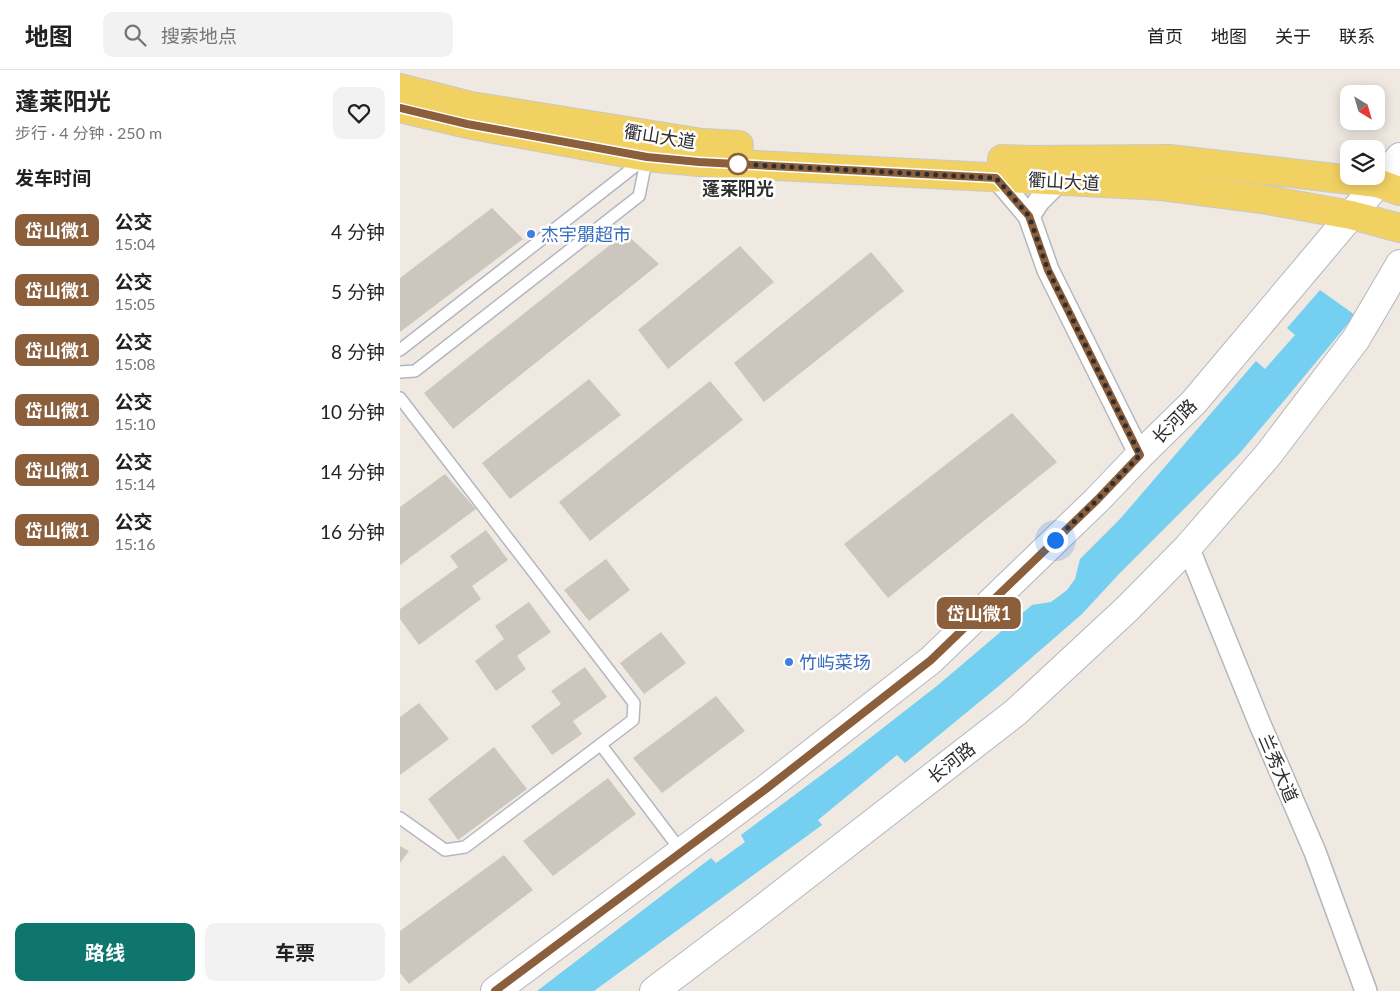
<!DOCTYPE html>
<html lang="zh">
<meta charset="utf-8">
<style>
body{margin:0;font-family:Lato,"Noto Sans SC",sans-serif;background:#f2f2f2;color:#222;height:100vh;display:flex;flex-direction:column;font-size:19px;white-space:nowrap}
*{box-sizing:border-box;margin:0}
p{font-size:16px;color:#767676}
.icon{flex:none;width:28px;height:28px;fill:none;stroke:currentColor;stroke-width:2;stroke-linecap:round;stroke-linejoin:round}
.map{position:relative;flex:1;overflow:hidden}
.details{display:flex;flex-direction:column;background:#fff;width:400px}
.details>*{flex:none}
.badge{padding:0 10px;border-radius:8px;font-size:18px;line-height:32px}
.needle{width:32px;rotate:143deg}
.buttons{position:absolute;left:940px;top:15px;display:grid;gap:10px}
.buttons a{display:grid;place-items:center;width:45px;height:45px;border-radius:10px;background:#fff;box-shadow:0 2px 12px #0003;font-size:25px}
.you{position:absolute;width:25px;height:25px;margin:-12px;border:4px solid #fff;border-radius:50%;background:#1a73e8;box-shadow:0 0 0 8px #1a73e833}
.map>.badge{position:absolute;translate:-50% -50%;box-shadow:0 0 0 2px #fff}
h2{padding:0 15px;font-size:19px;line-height:45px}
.round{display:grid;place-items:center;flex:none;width:52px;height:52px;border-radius:10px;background:#f2f2f2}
.head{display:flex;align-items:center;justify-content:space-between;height:85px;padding:0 15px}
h1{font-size:24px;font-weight:700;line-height:38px}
.action{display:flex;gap:10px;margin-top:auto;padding:10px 15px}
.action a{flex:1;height:58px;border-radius:10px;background:#0f766e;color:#fff;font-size:20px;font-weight:700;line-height:58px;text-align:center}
.action a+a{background:#f2f2f2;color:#222}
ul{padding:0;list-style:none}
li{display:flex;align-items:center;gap:15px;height:60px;padding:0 15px}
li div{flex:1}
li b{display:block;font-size:19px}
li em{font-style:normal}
li .badge{min-width:55px;font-weight:700;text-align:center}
header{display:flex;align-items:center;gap:30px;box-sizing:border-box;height:70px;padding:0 25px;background:#fff;border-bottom:1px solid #e0e0e0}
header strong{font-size:24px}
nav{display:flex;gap:28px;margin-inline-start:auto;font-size:18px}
.search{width:350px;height:45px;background:#f2f2f2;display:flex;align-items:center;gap:12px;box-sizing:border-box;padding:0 18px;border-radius:10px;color:#767676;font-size:19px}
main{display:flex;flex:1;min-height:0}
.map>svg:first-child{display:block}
.water{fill:#75cff0}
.building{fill:#cbc7bf}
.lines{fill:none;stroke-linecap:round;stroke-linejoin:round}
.lane-casing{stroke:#b4b7c1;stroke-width:14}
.street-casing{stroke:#b4b7c1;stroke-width:24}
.secondary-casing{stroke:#b4b7c1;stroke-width:30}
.primary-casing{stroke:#c9c9c9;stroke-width:30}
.lane{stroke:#fff;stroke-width:11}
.street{stroke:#fff;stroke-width:21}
.secondary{stroke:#fff;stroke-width:28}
.primary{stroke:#f2d163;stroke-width:28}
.line-casing{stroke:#fff;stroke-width:11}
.line{stroke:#8b5e3c;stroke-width:8}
.walk{stroke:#2e2e2e;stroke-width:5;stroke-dasharray:0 9}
.stop-dot{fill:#fff;stroke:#8b5e3c;stroke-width:2.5}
.shop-dot{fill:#3f7fe0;stroke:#fff;stroke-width:2}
.labels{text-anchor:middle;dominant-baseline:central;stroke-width:5;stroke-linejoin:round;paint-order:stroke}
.street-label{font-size:18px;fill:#2e2e2e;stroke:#fff}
.stop-label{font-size:18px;font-weight:bold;fill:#2e2e2e;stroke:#fff}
.shop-label{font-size:18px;fill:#366cbe;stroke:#fff;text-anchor:start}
</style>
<header>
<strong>地图</strong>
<div class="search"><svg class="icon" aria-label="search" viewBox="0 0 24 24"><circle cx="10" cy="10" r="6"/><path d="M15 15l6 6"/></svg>搜索地点</div>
<nav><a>首页</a><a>地图</a><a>关于</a><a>联系</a></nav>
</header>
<main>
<section class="details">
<div class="head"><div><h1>蓬莱阳光</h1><p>步行 · 4 分钟 · 250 m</p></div><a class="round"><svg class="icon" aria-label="heart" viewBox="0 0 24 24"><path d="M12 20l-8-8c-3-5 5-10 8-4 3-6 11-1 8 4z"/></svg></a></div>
<h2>发车时间</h2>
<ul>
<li><span class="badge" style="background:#8b5e3c;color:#fff">岱山微1</span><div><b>公交</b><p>15:04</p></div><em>4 分钟</em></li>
<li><span class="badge" style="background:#8b5e3c;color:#fff">岱山微1</span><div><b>公交</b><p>15:05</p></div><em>5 分钟</em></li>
<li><span class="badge" style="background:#8b5e3c;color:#fff">岱山微1</span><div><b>公交</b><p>15:08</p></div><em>8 分钟</em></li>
<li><span class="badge" style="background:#8b5e3c;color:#fff">岱山微1</span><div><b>公交</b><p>15:10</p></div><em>10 分钟</em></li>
<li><span class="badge" style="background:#8b5e3c;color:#fff">岱山微1</span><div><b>公交</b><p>15:14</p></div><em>14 分钟</em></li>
<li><span class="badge" style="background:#8b5e3c;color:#fff">岱山微1</span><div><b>公交</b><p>15:16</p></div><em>16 分钟</em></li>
</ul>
<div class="action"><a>路线</a><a>车票</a></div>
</section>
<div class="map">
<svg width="1000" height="921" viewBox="0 0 1000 921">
<rect width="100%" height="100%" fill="#efe9e1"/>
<path class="water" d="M920 220 955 245 888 326 839 384 719 504 682 544 600 615 505 693 497 685 418 750 422 755 194 921H137L311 788 316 793 345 772 341 765 447 686 538 615 632 535 651 532 667 520 675 509 680 489 720 449 856 291 865 299 895 265 887 258Z"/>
<path class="building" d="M92 138 123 169 0 262V208Z
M225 163 259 194 53 359 24 323Z
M340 176 374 212 268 299 238 260Z
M471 182 504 221 364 332 334 293Z
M189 309 221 345 110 429 82 393Z
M310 311 343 350 190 471 159 432Z
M612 343 657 392 488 528 444 474Z
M45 404 76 439 0 495V437Z
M86 460 108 490 72 516 81 529 19 575 0 549V539L58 497 50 486Z
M206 489 230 520 189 551 164 520Z
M129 532 151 562 117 586 126 599 96 621 75 591 104 569 95 556Z
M261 562 286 593 244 624 220 593Z
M185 597 207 627 173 651 182 664 152 685 131 656 161 634 151 621Z
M316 626 345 661 262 723 233 688Z
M19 633 49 669 0 705V647Z
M94 677 127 719 58 770 28 729Z
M208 708 236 744 153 806 123 771Z
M0 776 9 781 0 793Z
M104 785 133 820 9 914 0 903V861Z"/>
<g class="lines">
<defs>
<path id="lane" d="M0 280 243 90
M0 302 15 301 239 126 247 87
M0 328 234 633 233 650 65 777 45 780 0 748
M201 675 282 782"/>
<path id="street" d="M596 107 629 146 648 200 740 385
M629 146 639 131 660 110
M788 477 859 652 915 782 966 921"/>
<path id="secondary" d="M95 921 366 719 531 590 697 430 740 385 794 332 1000 87
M254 921 352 847 616 642 728 538 788 477 868 385 956 269 1000 194"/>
<path id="primary" d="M0 18 71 36 302 73 339 75
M0 38 67 54 247 87 299 92 761 116 862 129 951 145 1000 158
M602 89 629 90 769 89 977 113 1000 121"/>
</defs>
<use href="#lane" class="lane-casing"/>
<use href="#street" class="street-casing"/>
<use href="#secondary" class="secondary-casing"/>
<use href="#primary" class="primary-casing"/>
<use href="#lane" class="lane"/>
<use href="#street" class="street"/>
<use href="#secondary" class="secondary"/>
<use href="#primary" class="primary"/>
</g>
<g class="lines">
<defs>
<path id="line" d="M0 38 67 54 247 87 299 92 596 108 629 146 648 200 740 385 697 430 531 590 366 719 95 921"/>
</defs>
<use href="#line" class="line-casing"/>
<use href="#line" class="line"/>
<path class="walk" d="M338 94 596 108 629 146 648 200 740 385 697 430 655 470"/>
</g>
<circle class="stop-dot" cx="338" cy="94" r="10"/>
<g class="shop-dot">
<circle cx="131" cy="164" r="5"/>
<circle cx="389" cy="592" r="5"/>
</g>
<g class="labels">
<g class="street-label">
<text transform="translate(260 66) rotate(9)">衢山大道</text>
<text transform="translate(664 111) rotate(3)">衢山大道</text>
<text transform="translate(774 351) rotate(-45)">长河路</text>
<text transform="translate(551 692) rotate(-38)">长河路</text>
<text transform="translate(879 698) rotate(67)">兰秀大道</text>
</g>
<g class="stop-label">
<text x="338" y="118">蓬莱阳光</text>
</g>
<g class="shop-label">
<text x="141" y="164">杰宇朤超市</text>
<text x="399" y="592">竹屿菜场</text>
</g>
</g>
</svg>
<div class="buttons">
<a><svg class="needle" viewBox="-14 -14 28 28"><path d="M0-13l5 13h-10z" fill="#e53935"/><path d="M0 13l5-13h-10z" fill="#767676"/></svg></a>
<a><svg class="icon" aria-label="layers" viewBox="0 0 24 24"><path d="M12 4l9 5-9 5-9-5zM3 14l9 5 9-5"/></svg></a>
</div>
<div class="you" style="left:655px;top:470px"></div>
<b class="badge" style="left:579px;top:543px;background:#8b5e3c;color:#fff">岱山微1</b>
</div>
</main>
